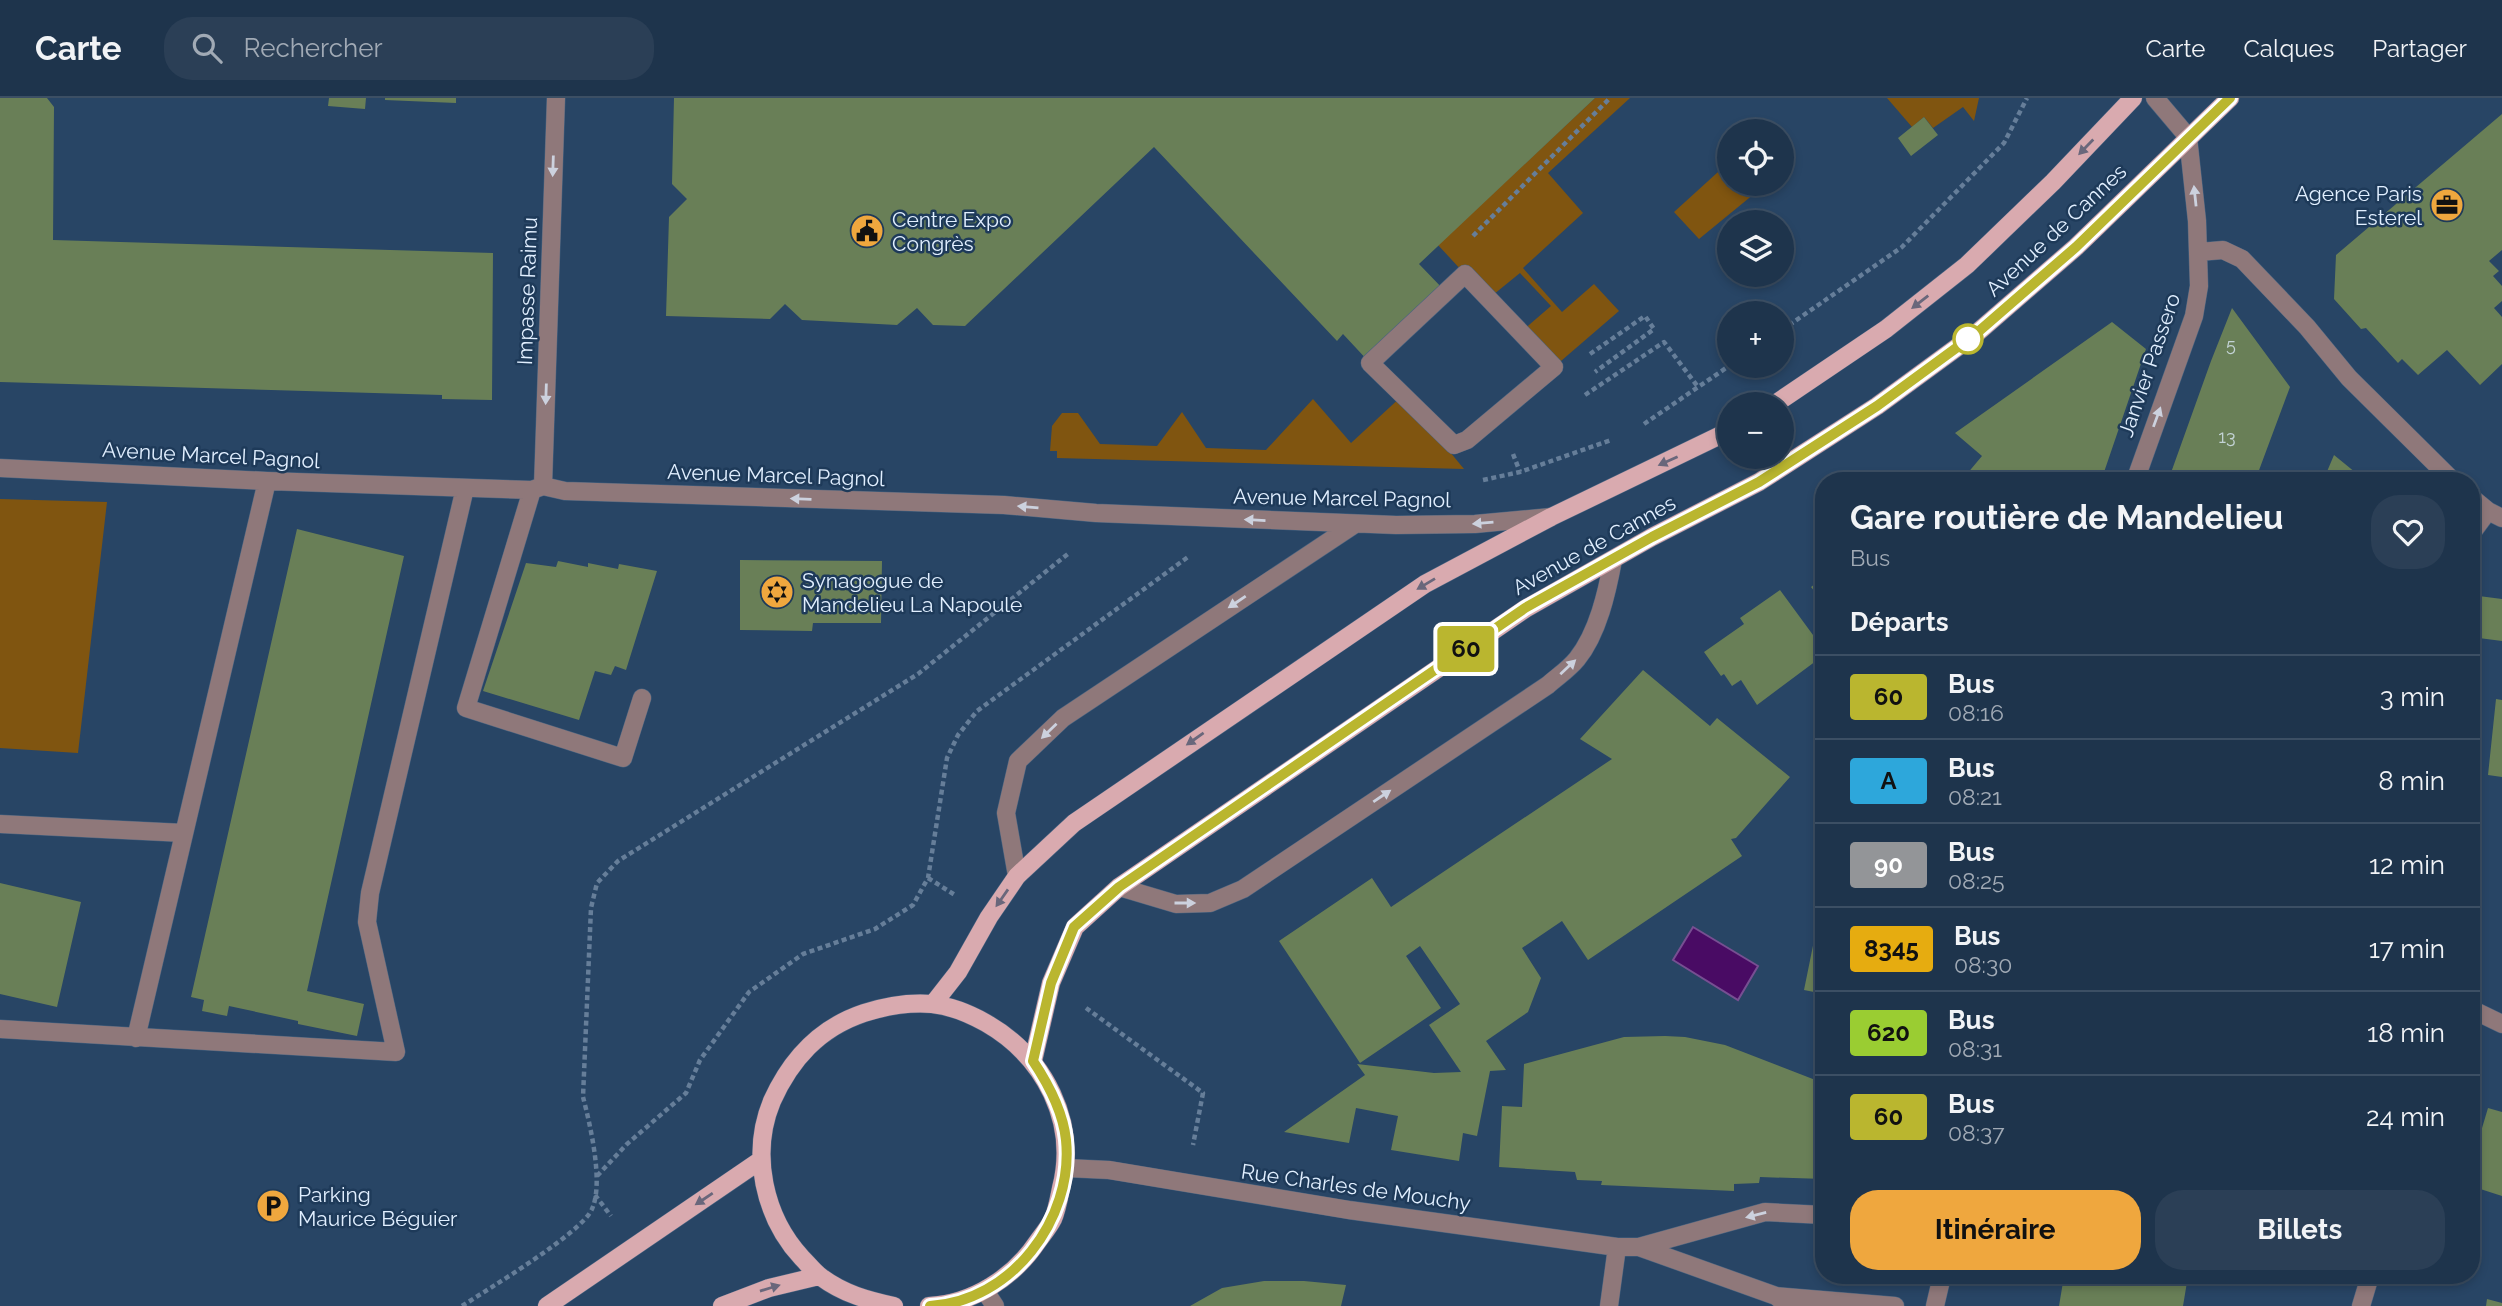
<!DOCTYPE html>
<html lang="fr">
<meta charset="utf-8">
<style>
body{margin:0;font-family:Raleway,sans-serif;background:#2b3f56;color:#f1f3f6;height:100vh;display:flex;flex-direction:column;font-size:26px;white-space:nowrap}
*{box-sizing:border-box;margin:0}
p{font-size:23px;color:#a1aab5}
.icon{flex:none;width:38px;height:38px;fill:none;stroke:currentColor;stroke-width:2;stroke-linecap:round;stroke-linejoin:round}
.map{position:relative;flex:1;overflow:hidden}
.side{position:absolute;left:1815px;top:374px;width:665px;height:812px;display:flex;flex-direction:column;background:#1e344c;border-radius:28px;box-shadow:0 4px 10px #0003,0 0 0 2px #3c4f64}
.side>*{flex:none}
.badge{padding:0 14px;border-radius:5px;font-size:24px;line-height:46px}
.controls{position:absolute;left:1717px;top:21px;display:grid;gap:14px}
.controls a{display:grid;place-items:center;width:77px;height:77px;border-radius:50%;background:#1e344c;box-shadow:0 4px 10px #0003,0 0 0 2px #3c4f64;font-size:35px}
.map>.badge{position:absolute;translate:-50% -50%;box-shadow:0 0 0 4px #fff}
h2{padding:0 35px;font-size:26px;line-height:63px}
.round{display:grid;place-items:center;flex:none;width:74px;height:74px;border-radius:28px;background:#2b3f56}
.summary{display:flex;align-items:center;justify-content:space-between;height:119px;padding:0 35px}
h1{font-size:33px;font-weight:700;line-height:52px}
.action{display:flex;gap:14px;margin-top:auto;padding:14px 35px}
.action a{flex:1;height:80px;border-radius:28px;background:#efa73e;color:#111;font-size:28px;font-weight:700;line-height:80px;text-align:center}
.action a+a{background:#2b3f56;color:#f1f3f6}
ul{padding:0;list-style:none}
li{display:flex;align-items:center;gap:21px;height:84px;padding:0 35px;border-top:2px solid #3c4f64}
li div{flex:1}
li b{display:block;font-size:26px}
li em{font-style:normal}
li .badge{min-width:77px;font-weight:700;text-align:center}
header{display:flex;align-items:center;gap:42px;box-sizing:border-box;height:98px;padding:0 35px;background:#1e344c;border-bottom:2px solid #3c4f64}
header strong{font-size:33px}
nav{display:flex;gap:38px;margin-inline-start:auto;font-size:24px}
.search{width:490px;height:63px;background:#2b3f56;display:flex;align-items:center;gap:18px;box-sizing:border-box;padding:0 24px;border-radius:28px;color:#a1aab5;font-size:26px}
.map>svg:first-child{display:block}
.green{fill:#805510}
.water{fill:#490b64;stroke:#774f92;stroke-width:2}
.building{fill:#697f57}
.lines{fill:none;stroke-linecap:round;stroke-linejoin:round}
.minor-casing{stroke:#496481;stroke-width:19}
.major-casing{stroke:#496481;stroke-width:19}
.path{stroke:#667e99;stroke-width:4.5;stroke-dasharray:5 3.5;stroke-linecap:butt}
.minor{stroke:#8f787a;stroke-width:18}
.major{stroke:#d9aaaf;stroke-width:18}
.oneway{fill:#69677b}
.oneway2{fill:#ccd1de}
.line-casing{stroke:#fff;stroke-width:16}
.line{stroke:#bab62f;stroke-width:10}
.stop-dot{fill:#fff;stroke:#bab62f;stroke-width:3.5}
.labels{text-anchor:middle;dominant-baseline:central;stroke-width:5;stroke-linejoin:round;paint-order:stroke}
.number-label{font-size:18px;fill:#c3d3d5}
.poi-label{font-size:21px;fill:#e1efff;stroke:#1e3a59;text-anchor:start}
.street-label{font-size:21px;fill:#e1efff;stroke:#1e3a59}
</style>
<header>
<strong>Carte</strong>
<div class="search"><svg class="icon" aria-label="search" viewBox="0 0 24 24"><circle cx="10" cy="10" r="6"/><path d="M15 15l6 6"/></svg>Rechercher</div>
<nav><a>Carte</a><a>Calques</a><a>Partager</a></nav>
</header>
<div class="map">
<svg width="2502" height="1208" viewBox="0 0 2502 1208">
<rect width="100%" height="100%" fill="#284565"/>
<path class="green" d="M1595 0H1630L1548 75 1583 115 1523 170 1562 214 1594 186 1619 213 1554 269 1522 233 1551 208 1520 175 1488 201 1438 147Z
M1887 0H1979L1974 23 1963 9 1933 30 1924 19 1912 29Z
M1729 64V86L1765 87 1699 141 1674 114Z
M1403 297 1464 371 1057 360V353H1050L1052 328 1062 315H1078L1100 346 1157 348 1182 314 1206 350 1266 352 1313 301 1351 345Z
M0 401 107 404 78 655 0 650Z"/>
<path class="water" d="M1693 829 1758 868 1738 902 1673 862Z"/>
<path class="building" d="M0 0H47L54 9 53 142 493 155 492 302 442 301V297L0 284Z
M329 0H366L365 11 328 8Z
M385 0H456V5L385 2Z
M674 0H1595L1419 166 1446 194 1370 265 1343 236 1337 243 1154 49 965 228 933 227 917 210 897 227 802 222 785 206 770 221 666 218 669 119 687 101 672 86Z
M2502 16V152L2489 163 2499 173 2493 178 2502 188V203L2494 210 2502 219V266L2480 287 2447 252 2418 277 2402 261 2398 265 2366 230 2361 231 2334 201 2336 157Z
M1924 19 1938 37 1911 58 1898 40Z
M2232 210 2290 289 2255 383H2168L2211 263Z
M2112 224 2146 251 2101 383H1961L1982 358 1955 335Z
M2334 357 2361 379 2366 374 2376 383H2323Z
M297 431 404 458 307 893 364 906 357 938 298 926V923L229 908 227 918 202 913 204 902 191 899Z
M740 462 882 463 881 525H813L812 533 740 532Z
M558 463 588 469V465L618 471 619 466 657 473 626 572 615 568 611 577 595 573 579 622 483 593 526 465 556 469Z
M1824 479V505L1811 489Z
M1780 492 1824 552V557L1757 607 1741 582 1732 588 1724 576 1721 578 1704 554 1744 526 1740 520Z
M2471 497 2502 501V543L2471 539Z
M1643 572 1710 628 1717 620 1790 679 1736 740 1731 741 1742 758 1588 862 1562 823 1522 850 1541 880 1528 914 1486 943 1506 972 1490 973 1477 1038 1463 1035 1459 1063 1391 1052 1398 1018 1356 1010 1349 1045 1284 1034 1365 977 1357 966 1434 975 1461 974 1429 927 1460 906 1420 848 1406 858 1441 910 1360 965 1279 843 1372 780 1391 809 1612 661 1580 641Z
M2496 601 2502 602V679L2488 677Z
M1824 735V756L1815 751Z
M0 785 81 804 57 909 0 896Z
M1819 818 1824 819V896L1804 892Z
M1822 906H1824V943L1816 938Z
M1665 938 1685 939 1725 947 1818 983 1817 1000 1824 1005V1081L1760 1079 1759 1085 1734 1086V1093L1601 1087 1602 1083 1577 1082 1575 1074 1499 1069 1502 1008 1522 1009 1524 966 1624 939Z
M2488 1010 2502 1014V1098L2471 1088V1067Z
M2064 1178H2188L2183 1208H2059Z
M1264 1183H1304L1346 1187 1341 1208H1190L1222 1190Z
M2487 1201 2502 1205V1208H2486Z"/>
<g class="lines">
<defs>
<path id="minor" d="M2199 154 2223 152 2242 161 2307 229 2349 280 2453 383
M1465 176 1554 269 1467 342 1454 347 1370 265Z
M0 370 267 383 532 392 543 388 565 393 1004 407 1096 415 1396 427 1475 426 1551 419
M2135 383 2194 218 2199 188 2197 123 2188 39 2155 0
M543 388 556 0
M532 392 466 610 623 660 642 600
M2471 399 2488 413 2502 420
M2471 436 2488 413
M0 726 184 735
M1017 778 1006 715 1018 663 1063 620 1355 426
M1119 789 1176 806 1210 805 1243 791 1548 587C1557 579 1569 571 1577 561 1598 535 1607 494 1613 462
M2471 911 2502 926
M0 931 396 954 367 824 370 795 465 390
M136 940 267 383
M1066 1070 1109 1072 1349 1112 1617 1149H1639L1765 1114 1824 1117
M1639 1149 1776 1198 1788 1208
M985 1193 995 1208
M1776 1198 1895 1208
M1609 1208 1617 1149
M1935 1208 1942 1178
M2361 1208 2370 1178"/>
<path id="major" d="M1775 306 1886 231 1967 167 2053 84 2133 0
M933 906 958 874 989 819 1017 778 1074 725 1425 486 1551 419 1729 333
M1033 963 1051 885 1075 829 1119 789 1525 511 1652 439 1759 384 1877 308 1978 234 2076 149 2230 0
M547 1208 761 1062
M722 1208 769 1190 819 1178
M894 1208C867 1202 844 1196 821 1179 814 1174 808 1166 802 1160 764 1119 750 1056 772 1003 791 961 819 930 864 915 886 908 908 904 932 906 950 908 970 916 986 925 1045 959 1078 1024 1061 1090 1059 1100 1057 1112 1053 1121 1049 1129 1043 1136 1038 1143 1014 1179 973 1206 929 1208"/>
</defs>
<use href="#minor" class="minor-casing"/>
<use href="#major" class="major-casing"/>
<path class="path" d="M1473 138 1610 0
M1782 232 1902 149 2004 45 2027 0
M1590 256 1645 218 1654 231 1595 274
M1585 297 1664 244 1698 289
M1644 326 1729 268
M1513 356 1520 374
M1483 382 1520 374 1611 342
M928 780 955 797
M1086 910 1203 995 1193 1047
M597 1078 627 1046 686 995 700 962 749 894 803 856 875 831 913 807 928 780 947 660 958 637 977 613 1188 459
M595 1097 611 1118
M462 1208C488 1191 582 1135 592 1111 604 1085 590 1026 583 999L591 810 597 785 618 763 918 576 1069 455"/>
<use href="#minor" class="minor"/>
<use href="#major" class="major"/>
</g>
<defs><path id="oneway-solid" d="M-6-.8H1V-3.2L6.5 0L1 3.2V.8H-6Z" transform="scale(1.75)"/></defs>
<g class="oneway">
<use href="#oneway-solid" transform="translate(2086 49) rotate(134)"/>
<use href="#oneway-solid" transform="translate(1920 204) rotate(142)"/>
<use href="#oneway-solid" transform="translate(1668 363) rotate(156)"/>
<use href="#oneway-solid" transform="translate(1426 486) rotate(149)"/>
<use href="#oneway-solid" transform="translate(1195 641) rotate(145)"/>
<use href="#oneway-solid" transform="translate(1002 800) rotate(125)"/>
<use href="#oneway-solid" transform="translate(704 1101) rotate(146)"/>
<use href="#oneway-solid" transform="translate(770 1190) rotate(-17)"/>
</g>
<g class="oneway2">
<use href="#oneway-solid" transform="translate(553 68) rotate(92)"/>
<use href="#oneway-solid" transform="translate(2195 98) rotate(-96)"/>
<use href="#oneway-solid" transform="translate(546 296) rotate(92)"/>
<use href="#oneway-solid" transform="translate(2157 319) rotate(-70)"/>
<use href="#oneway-solid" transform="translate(801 401) rotate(-178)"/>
<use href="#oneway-solid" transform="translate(1028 409) rotate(-175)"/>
<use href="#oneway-solid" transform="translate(1255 422) rotate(-177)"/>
<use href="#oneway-solid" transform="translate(1483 425) rotate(175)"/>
<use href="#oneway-solid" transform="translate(1237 504) rotate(146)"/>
<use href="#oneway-solid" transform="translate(1568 569) rotate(-43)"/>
<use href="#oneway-solid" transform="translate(1049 633) rotate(136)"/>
<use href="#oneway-solid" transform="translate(1382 698) rotate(-34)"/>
<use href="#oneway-solid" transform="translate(1185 805)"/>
<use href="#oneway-solid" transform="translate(1756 1117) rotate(166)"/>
</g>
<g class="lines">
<defs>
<path id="line" d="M930 1208C1011 1204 1074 1121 1066 1042 1063 1013 1049 987 1033 963L1051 885 1074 829 1119 789 1525 510 1652 439 1759 384 1877 308 1978 234 2076 149 2230 0"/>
</defs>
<use href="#line" class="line-casing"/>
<use href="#line" class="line"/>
</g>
<defs>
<symbol id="office-disc" viewBox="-11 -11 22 22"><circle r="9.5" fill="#efa73e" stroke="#1e3a59"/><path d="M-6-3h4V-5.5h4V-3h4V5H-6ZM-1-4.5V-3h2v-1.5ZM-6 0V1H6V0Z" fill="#111"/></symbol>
<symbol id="civic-disc" viewBox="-11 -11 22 22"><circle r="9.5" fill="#efa73e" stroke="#1e3a59"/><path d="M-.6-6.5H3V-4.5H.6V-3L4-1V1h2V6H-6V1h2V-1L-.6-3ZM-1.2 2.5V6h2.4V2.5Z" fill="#111"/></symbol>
<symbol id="synagogue-disc" viewBox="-11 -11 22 22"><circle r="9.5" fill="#efa73e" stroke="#1e3a59"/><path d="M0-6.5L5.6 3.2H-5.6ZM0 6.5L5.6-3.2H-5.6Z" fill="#111"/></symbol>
<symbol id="parking-disc" viewBox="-11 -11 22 22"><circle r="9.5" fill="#efa73e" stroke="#1e3a59"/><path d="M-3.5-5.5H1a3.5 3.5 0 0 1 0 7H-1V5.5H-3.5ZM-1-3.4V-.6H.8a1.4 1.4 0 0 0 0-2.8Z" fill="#111"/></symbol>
</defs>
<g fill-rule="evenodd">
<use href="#office-disc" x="2428" y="88" width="38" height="38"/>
<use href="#civic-disc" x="848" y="114" width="38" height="38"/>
<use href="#synagogue-disc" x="758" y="475" width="38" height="38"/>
<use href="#parking-disc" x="254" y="1089" width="38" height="38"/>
</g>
<circle class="stop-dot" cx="1968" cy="241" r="14"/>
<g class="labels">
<g class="number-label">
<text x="2231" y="246">5</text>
<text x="2227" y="338">13</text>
</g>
<g class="poi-label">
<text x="2422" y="95" text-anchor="end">Agence Paris<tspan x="2422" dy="24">Esterel</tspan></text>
<text x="892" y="121">Centre Expo<tspan x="892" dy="24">Congrès</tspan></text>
<text x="802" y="482">Synagogue de<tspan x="802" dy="24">Mandelieu La Napoule</tspan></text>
<text x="298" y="1096">Parking<tspan x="298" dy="24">Maurice Béguier</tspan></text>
</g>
<g class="street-label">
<text transform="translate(2056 132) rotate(-43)">Avenue de Cannes</text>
<text transform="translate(527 193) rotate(-88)">Impasse Raimu</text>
<text transform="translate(2149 267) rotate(-71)">Janvier Passero</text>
<text transform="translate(211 357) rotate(3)">Avenue Marcel Pagnol</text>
<text transform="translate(776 377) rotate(2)">Avenue Marcel Pagnol</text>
<text transform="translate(1342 400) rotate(1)">Avenue Marcel Pagnol</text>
<text transform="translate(1594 447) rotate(-29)">Avenue de Cannes</text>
<text transform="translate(1356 1089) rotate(8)">Rue Charles de Mouchy</text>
</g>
</g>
</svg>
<div class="controls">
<a><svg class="icon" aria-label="locate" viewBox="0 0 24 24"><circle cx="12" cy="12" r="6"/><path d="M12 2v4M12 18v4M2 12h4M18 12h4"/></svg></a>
<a><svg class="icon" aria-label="layers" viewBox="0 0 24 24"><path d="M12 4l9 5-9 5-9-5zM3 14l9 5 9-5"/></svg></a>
<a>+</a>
<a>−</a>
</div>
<b class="badge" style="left:1466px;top:551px;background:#bab62f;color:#111">60</b>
<section class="side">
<div class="summary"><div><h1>Gare routière de Mandelieu</h1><p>Bus</p></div><a class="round"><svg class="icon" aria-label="heart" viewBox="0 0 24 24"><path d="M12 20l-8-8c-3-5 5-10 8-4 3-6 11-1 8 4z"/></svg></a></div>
<h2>Départs</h2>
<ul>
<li><span class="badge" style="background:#bab62f;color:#111">60</span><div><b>Bus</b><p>08:16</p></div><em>3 min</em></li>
<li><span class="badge" style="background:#2da7db;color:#111">A</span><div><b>Bus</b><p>08:21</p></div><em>8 min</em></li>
<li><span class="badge" style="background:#939598;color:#fff">90</span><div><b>Bus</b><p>08:25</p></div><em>12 min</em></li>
<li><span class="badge" style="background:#e6ac10;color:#111">8345</span><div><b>Bus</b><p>08:30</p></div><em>17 min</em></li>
<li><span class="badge" style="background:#9acd32;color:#111">620</span><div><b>Bus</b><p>08:31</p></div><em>18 min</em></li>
<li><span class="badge" style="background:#bab62f;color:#111">60</span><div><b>Bus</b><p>08:37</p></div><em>24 min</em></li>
</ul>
<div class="action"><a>Itinéraire</a><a>Billets</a></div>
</section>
</div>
